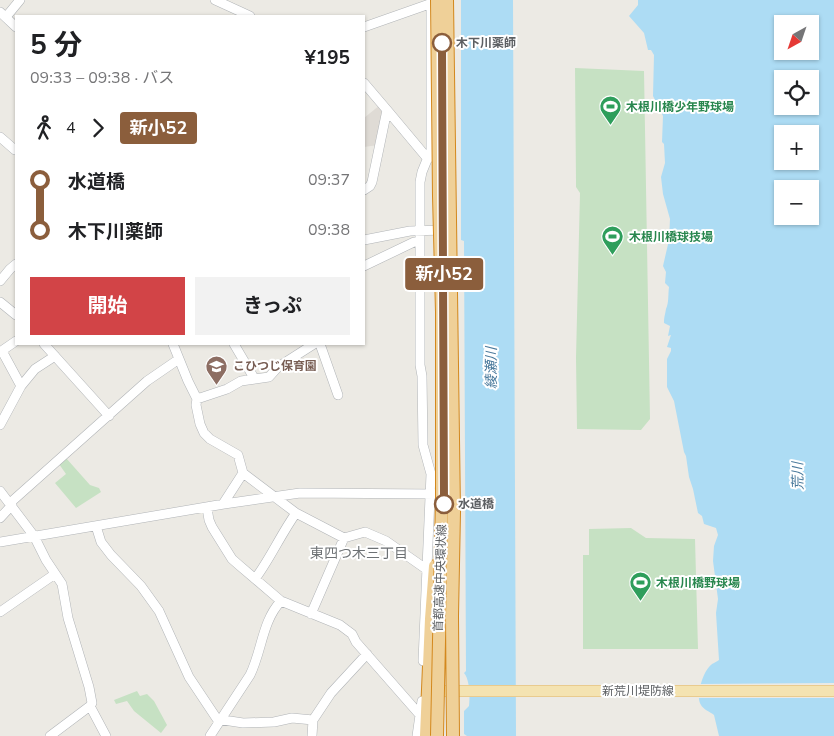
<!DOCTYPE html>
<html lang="ja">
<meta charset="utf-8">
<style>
body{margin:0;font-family:"Nunito Sans","Noto Sans JP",sans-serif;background:#f2f2f2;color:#202124;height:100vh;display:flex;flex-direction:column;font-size:19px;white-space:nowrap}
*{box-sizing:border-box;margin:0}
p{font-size:16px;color:#757577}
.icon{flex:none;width:28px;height:28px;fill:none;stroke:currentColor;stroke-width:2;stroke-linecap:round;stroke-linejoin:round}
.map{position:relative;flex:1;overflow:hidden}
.side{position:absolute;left:15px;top:15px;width:350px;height:330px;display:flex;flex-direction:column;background:#fff;border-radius:0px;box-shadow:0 1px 4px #0004}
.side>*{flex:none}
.badge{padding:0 10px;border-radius:4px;font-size:18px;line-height:32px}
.needle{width:32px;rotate:220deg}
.buttons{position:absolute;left:774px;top:15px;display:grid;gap:10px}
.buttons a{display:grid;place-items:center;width:45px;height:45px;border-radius:0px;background:#fff;box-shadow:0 1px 4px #0004;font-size:25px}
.map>.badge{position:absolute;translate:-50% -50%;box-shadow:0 0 0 2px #fff}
.legs{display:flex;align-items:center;gap:8px;height:55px;padding:0 15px;font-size:16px}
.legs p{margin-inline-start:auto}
.head{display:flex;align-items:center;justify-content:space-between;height:85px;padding:0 15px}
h1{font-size:28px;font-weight:700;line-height:38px}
.button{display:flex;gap:10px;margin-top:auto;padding:10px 15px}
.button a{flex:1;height:58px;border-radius:0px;background:#d24447;color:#fff;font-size:20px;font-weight:700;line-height:58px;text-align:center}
.button a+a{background:#f2f2f2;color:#202124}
ul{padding:0 15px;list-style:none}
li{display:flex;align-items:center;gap:18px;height:50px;font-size:19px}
li i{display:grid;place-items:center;width:8px;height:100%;margin:0 6px;background:currentColor}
li i::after{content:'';width:12px;height:12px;margin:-6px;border:4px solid;border-radius:50%;background:#fff}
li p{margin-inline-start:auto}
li:first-child i{background:linear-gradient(#0000 50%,currentColor 0)}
li:last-child i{background:linear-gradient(currentColor 50%,#0000 0)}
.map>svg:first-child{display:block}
.education{fill:#dfdbd5}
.green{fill:#c6e1c3}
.water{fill:#addcf4;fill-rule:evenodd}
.pier{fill:#eceae4}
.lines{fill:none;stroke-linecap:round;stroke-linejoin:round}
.minor-casing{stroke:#b1b4b7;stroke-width:10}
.major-casing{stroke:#dfb36a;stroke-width:12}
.highway-casing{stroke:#d3881d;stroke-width:14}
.minor{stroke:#fff;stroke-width:9}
.major{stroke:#f4e3b1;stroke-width:11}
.highway{stroke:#efd098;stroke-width:12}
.highway-bridge-casing{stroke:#d3881d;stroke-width:14;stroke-linecap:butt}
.highway-bridge{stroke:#efd098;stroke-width:12}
.line-1-casing{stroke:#fff;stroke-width:11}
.line-1{stroke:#8b5e3c;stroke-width:8}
.stop-1-dot{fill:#fff;stroke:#8b5e3c;stroke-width:2.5}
.labels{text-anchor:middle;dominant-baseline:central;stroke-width:4;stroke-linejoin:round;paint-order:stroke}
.stop-label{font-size:12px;font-weight:bold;fill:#5c5f62;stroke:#fff;text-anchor:start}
.leisure-label{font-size:12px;font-weight:bold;fill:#27864d;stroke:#fff;text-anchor:start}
.education-label{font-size:12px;font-weight:bold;fill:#785e54;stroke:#fff;text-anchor:start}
.street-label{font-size:12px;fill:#5c5f62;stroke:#fff}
.water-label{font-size:14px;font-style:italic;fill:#49799b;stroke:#fff}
.neighbourhood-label{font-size:14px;fill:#6d7174;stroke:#fff}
</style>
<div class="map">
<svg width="834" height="736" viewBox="0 0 834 736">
<rect width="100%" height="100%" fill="#eceae4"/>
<path class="education" d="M380 105 385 111 378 145 364 147V118Z"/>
<path class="green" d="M575 68 644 71 650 419 641 430 577 429 576 358 580 193 576 187V181Z
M66 458 90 485 99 488 101 492 76 508 55 483 66 474 59 464Z
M631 528 646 538 695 539 698 649H583V555H589V529Z
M137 691 140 696 147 694 154 701 167 725 161 733 134 711 127 701 116 704 114 700Z"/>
<path class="water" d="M461 0H513L516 736H467L464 734V711L469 706C470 697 470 680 464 673L466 671 464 241 461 240Z
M638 0H834V736H719L714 715C710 712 703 709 701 705 695 697 703 673 709 667 712 663 715 663 719 660L716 613 718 599 713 561 714 546 718 535 716 528 704 524 702 516 698 513 693 489 689 477 686 456 684 452 674 401 667 387V359L671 351V348L667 347 671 335 668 336 670 326 664 323C664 317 665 315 666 309 669 303 668 294 669 287L665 283 666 272 663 266 669 240 670 219 663 194 661 177 665 163 664 144 662 142 663 116 653 96 654 55 651 50H648L644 33 629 16 638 5ZM782 24H810V51H782ZM782 79H810V106H782ZM782 134H810V161H782ZM782 189H810V216H782Z"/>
<path class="pier" d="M834 683V698H696L699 684Z"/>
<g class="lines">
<defs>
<path id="minor" d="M215 0 250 16
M0 12 16 27
M6 17 20 0
M364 27 435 2
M364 83 387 110 372 182 370 186 364 190
M387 110 428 159
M0 137 15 150
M364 240 410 231 444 230
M364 266 414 242H420
M0 281 10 269 16 264
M0 302 16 315
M44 344 109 416
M173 344 188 381 197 399 196 405 200 424 204 433 210 439 238 455 243 473
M234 344 254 378
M320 344 338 395
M2 351 21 386
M0 352 16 341
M197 399 227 389 241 381 269 377 278 367 314 344
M0 425 21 386 35 369 55 356
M0 491 34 536 46 560 62 584 68 618 89 687 92 703 90 706 106 736
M10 503 147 381 179 359
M223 504 243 473 296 513 344 538 365 532 386 541 426 569
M207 508 209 520 212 527 232 559 240 566 281 601 340 625 352 634 356 642 420 715
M0 518 12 505
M96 526 101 542 111 555 141 586 159 611 189 677 217 719 243 723 274 722 292 718 313 720
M0 542 224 504 300 493 436 494
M255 579C270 559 281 534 296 513
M0 612 55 574
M311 614 344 538
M423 661 431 474 423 445 422 376 420 365V182L422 172 431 150V0
M50 736 90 706
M210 736 250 675C262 651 262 621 281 601
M312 736 313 720 331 693 367 654
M417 736 422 701"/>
<path id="major" d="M443 691H834"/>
<path id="highway" d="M426 736 431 619 435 566"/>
</defs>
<use href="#minor" class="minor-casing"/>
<use href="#major" class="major-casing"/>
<use href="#highway" class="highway-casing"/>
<use href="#minor" class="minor"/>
<use href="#major" class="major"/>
<use href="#highway" class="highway"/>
<defs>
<path id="highway-bridge" d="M447 0 454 512 452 616 453 736
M437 736 442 498V312L439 196 437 0"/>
</defs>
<use href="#highway-bridge" class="highway-bridge-casing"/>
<use href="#highway-bridge" class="highway-bridge"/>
</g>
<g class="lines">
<defs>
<path id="line-1" d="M442 43 444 504"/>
</defs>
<use href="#line-1" class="line-1-casing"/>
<use href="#line-1" class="line-1"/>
</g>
<defs>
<symbol id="stadium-pin" viewBox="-11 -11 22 30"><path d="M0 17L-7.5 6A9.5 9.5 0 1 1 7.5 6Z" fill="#2e9e5b" stroke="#fff"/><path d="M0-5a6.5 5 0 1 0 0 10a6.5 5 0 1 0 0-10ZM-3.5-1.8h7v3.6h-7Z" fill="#fff"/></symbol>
<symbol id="school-pin" viewBox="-11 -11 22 30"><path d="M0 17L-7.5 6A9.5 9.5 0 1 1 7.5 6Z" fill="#8d6e63" stroke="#fff"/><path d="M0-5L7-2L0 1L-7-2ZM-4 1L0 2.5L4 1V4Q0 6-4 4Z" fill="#fff"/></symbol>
</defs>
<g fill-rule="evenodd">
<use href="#stadium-pin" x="598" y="94" width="25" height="34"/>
<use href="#stadium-pin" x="600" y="224" width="25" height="34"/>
<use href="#school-pin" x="204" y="354" width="25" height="34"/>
<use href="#stadium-pin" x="628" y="570" width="25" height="34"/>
</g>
<g class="stop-1-dot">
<circle cx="442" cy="43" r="9"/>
<circle cx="444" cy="504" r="9"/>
</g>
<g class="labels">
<g class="stop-label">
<text x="456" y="43">木下川薬師</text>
<text x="458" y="504">水道橋</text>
</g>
<g class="leisure-label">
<text x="626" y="107">木根川橋少年野球場</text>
<text x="629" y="237">木根川橋球技場</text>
<text x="656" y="583">木根川橋野球場</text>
</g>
<g class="education-label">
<text x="233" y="366">こひつじ保育園</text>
</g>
<g class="street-label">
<text transform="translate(440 578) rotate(-88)">首都高速中央環状線</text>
<text x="638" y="691">新荒川堤防線</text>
</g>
<g class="water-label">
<text transform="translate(491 368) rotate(-90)">綾瀬川</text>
<text transform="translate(798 476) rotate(-91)">荒川</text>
</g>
<g class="neighbourhood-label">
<text x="359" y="553">東四つ木三丁目</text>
</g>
</g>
</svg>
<div class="buttons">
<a><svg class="needle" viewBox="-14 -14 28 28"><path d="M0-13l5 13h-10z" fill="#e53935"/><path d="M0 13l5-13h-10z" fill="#757577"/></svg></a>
<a><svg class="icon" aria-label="locate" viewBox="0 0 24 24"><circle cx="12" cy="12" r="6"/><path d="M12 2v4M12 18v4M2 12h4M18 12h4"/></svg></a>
<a>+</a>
<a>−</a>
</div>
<b class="badge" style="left:444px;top:274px;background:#8b5e3c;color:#fff">新小52</b>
<section class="side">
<div class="head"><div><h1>5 分</h1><p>09:33 – 09:38 · バス</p></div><b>¥195</b></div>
<div class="legs"><svg class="icon" aria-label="walk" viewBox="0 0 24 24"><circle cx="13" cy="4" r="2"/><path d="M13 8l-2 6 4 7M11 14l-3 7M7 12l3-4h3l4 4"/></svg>4<svg class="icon" aria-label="forward" viewBox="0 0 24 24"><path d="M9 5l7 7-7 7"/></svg><b class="badge" style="background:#8b5e3c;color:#fff">新小52</b></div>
<ul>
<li><i style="color:#8b5e3c"></i><b>水道橋</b><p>09:37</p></li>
<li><i style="color:#8b5e3c"></i><b>木下川薬師</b><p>09:38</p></li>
</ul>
<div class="button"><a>開始</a><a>きっぷ</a></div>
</section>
</div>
